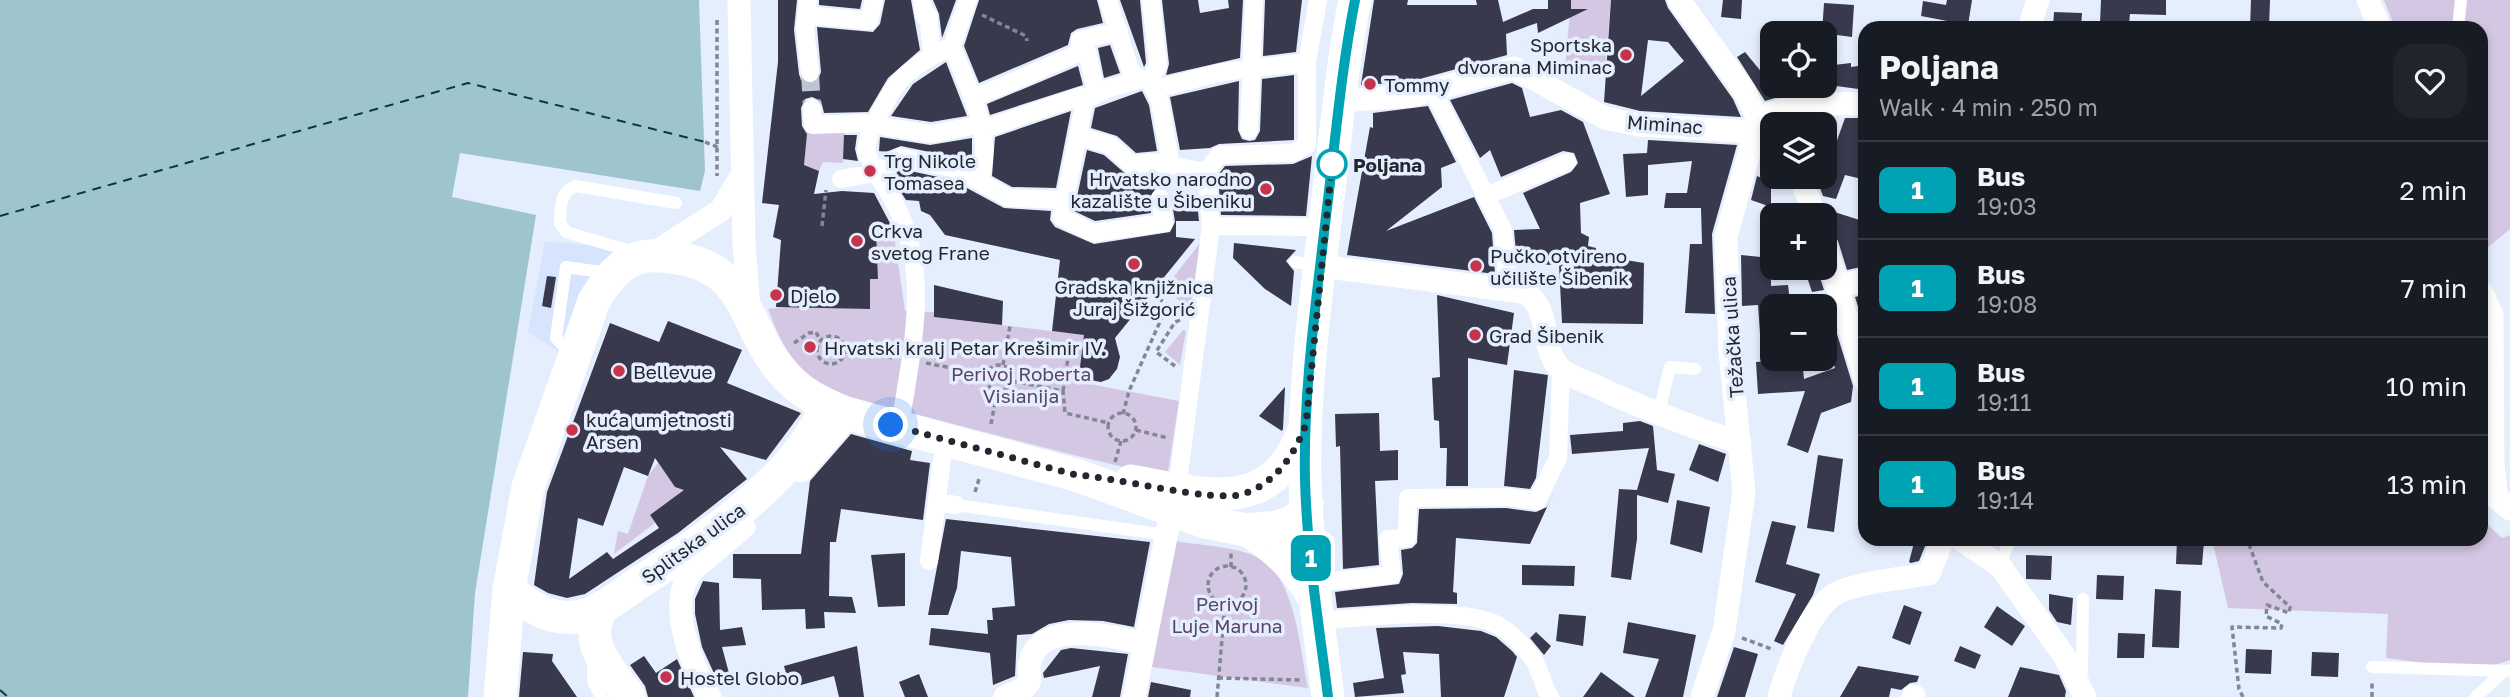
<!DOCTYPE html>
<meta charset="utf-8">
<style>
body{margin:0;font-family:"Golos Text",sans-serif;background:#20242c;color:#f1f3f6;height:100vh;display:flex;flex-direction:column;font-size:26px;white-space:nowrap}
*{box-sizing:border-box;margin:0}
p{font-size:23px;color:#9ea1a6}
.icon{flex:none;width:38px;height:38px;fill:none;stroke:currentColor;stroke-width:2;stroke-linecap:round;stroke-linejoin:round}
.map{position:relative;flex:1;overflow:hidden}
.panel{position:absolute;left:1858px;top:21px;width:630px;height:525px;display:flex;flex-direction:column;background:#171b24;border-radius:21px;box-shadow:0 4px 10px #0003}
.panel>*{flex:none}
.badge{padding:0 14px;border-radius:10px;font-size:24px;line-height:46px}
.controls{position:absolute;left:1760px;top:21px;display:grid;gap:14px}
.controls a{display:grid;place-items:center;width:77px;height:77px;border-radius:14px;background:#171b24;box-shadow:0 4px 10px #0003;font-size:35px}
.you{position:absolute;width:35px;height:35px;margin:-18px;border:5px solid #fff;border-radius:50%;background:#1a73e8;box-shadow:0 0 0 10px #1a73e833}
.map>.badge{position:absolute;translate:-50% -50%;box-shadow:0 0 0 4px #fff}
.round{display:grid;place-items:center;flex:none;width:74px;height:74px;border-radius:21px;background:#20242c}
.summary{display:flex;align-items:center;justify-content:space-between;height:119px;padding:0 21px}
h1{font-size:33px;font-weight:700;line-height:52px}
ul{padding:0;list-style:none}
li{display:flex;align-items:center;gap:21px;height:98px;padding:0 21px;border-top:2px solid #363941}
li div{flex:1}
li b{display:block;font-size:26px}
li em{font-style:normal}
li .badge{min-width:77px;font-weight:700;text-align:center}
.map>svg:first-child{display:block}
.built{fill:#d6e5fd}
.green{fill:#d4c7e3}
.water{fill:#9ec5ce}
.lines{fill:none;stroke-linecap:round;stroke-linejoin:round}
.ferry{stroke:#003c46;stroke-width:2;stroke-dasharray:9 7;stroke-linecap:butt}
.building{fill:#38394d;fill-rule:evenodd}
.pedestrian-tunnel{stroke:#bec6d4;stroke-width:18;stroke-dasharray:18 9;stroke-linecap:butt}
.path{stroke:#818894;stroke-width:3.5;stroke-dasharray:5 3.5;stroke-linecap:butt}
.service{stroke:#fff;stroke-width:12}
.pedestrian{stroke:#fff;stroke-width:18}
.minor{stroke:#fff;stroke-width:23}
.secondary{stroke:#fff;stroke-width:33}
.line-casing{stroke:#fff;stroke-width:16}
.line{stroke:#00a3b4;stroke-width:10}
.walk{stroke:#222730;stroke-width:7;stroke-dasharray:0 12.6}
.poi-dot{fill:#c5344c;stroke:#e5eefd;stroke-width:2.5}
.stop-dot{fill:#fff;stroke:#00a3b4;stroke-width:3.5}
.labels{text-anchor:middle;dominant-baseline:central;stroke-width:7;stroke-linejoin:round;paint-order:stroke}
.poi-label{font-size:19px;fill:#222730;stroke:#e5eefd;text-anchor:start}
.street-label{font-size:19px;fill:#222730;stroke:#e5eefd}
.stop-label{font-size:19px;font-weight:bold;fill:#222730;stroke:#e5eefd;text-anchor:start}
.park-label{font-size:19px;fill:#59446f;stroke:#e5eefd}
</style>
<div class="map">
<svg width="2510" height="697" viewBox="0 0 2510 697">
<rect width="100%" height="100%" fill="#e5eefd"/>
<path class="built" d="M545 241 624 249 562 354 528 332Z"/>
<path class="green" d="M1571 0H1611L1605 70 1565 67Z
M2384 0H2510V229L2482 252V28H2395Z
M845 129 843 163 823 162 819 171 804 165 807 130Z
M893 227 905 311 934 312V317L1084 335 1079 382 1179 401 1168 472 1162 476C1081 458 1000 436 919 415 887 406 846 403 818 383 792 366 779 338 768 309L794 306 870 309V279L878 278 876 228Z
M1201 242 1191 305 1184 304 1164 289Z
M1183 330 1186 331 1180 365 1165 352Z
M658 463 666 474 690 491 671 500 650 515 655 523 614 554 618 531 628 534 648 476Z
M2482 509 2486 523 2502 538 2510 535V660L2480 670 2386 658 2388 614 2228 608 2212 539H2482Z
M1176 541C1202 546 1238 546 1261 559 1296 580 1300 651 1308 688L1152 667Z"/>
<path class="water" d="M0 0H699L705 171 700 191 460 153 452 197 536 215 475 593 468 697H0Z"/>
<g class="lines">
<path class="ferry" d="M0 216 468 83 705 142
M0 690 8 697"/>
</g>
<path class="building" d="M778 0H797L794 30 799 74 801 80 811 84 817 82 821 72 817 27 873 32 880 24 885 0H911L920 50 888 78 868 112 824 113 821 101 812 97 805 99 801 108 802 126 807 134 804 165 819 171 814 194 842 191 874 193 892 227 876 228 878 279H870V309L776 307 781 240 773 237 779 205 762 203 778 62Z
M819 0H862L860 9 819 5Z
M933 0H956L942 38 939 14Z
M979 0H1097L1103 23 1077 29 1071 33 1068 45 979 83 964 46Z
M1120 0H1140L1146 63 1144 67Z
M1162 0H1198L1200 13 1229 8 1228 0H1243L1240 58 1166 75 1169 64Z
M1265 0H1302L1296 52 1263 56Z
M1374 0H1408L1407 5H1477L1476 0H1498L1503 22 1533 9H1548V0H1571V9H1588L1538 33 1537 23 1506 34 1507 55 1409 82 1361 85Z
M1611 0H1665L1668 8 1733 99 1741 117 1640 111 1604 102ZM1648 40 1668 42 1684 61 1641 96Z
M1723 0H1742L1741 19 1721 17Z
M1947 0H1972L1968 25 1921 16 1923 1 1946 5Z
M2101 0H2166V15L2130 14 2129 24 2100 23Z
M2251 0H2270L2269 28H2250Z
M1824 3 1854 5 1852 37 1822 33Z
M2054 12 2082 13 2081 28H2053Z
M1110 45 1120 73 1104 78 1098 48Z
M1745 52 1773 86H1825V66L1851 63V67L1866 65V90L1836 86 1835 89 1795 92 1765 101 1737 57Z
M946 62 967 116 931 122 891 116 913 84Z
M1078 66 1083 85 990 115 987 104Z
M1294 75V140L1219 144 1210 148 1180 150 1170 97 1239 81 1238 130 1242 139 1249 141 1255 140 1260 131 1262 79Z
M1512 83 1522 88 1530 117 1561 110 1583 122 1610 194 1580 203 1581 233 1589 237 1588 246 1596 248 1595 255 1644 263 1643 324 1562 323 1559 265 1517 264 1514 230 1540 229 1523 193 1571 172 1578 163 1574 153 1563 151 1501 177 1490 150 1480 158 1450 100Z
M1142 91 1149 105 1157 151 1136 153 1117 136 1091 128 1095 108Z
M1428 106 1456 162 1441 168 1442 187 1386 231 1474 197 1492 233 1495 274 1347 255 1370 127 1373 128V113Z
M1071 111 1056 188 1012 187 992 176 995 137Z
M1845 118H1866V180L1845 175 1836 199 1823 196 1820 188Z
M844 135H857L855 149 858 161 843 159Z
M880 137 930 145 972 138V165L958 158 901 146 886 152 879 151Z
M1648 140 1737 145 1712 234 1715 314 1685 313 1690 244H1702L1701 208H1664L1666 193H1687L1692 161 1648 165V195L1626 197 1623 154 1647 153Z
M1087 150 1104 155 1128 176 1154 174 1156 188 1149 199 1151 213 1095 221 1074 211Z
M1312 156 1306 216 1221 215 1218 175 1225 166 1293 164Z
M901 169 952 180 1004 208 1051 211 1050 220 1055 227 1094 244 1170 232 1175 222 1171 196 1196 193 1199 221H1176V237L1195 239 1115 338 1120 357 1117 369 1109 379 1101 382 1090 380 1080 367 1084 335 1052 331 1060 260 945 235 930 215 921 211 919 201 906 200 895 183 897 172Z
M1757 176 1771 182V207L1751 200Z
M1828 210 1866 222V266L1847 270 1838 241 1834 235 1825 232Z
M1234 243 1296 250 1286 261 1294 271 1291 306 1265 289 1233 258Z
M1741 255 1771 258V286L1788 285 1790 302 1773 303V347L1761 348 1758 305 1742 306Z
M1804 268H1817L1824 290 1812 292Z
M547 276 556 277 551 308 542 306Z
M934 285 1003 301 1002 325 934 317Z
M1866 294V325L1864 326 1855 297Z
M1437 295 1514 313 1507 365 1468 358V486H1446L1447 448H1440L1439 421 1434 420 1432 378 1440 377Z
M1825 295 1853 386 1851 402 1821 413 1808 453 1787 445 1805 391 1758 394 1756 362 1802 359 1804 379 1835 368 1825 337Z
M668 321 742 350 727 383 801 413 766 460 720 447 747 479 678 533 585 594 567 598 548 593 534 585 547 492 610 323 659 342ZM655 458 675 487 684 490 650 515 659 528 613 559 607 552 569 579 578 518 603 526 624 467 648 476Z
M1514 370 1548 375 1536 478 1530 489 1504 486Z
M1285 387 1283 429 1282 431 1259 416Z
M1379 413 1380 451 1398 450V480L1375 481 1379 565 1343 569 1340 446 1336 447 1335 414Z
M1640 421 1653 426 1657 470 1675 474 1668 503 1637 495V539L1631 580 1611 577 1619 489 1637 490 1649 448 1572 454 1570 435 1623 431V423Z
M851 434 912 451 910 460 930 463 923 520 841 509 836 542H830L829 596 852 597 856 613 824 612 825 628 806 629 805 609 762 610 761 579 733 578V554H801L810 481Z
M1699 444 1726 454 1718 482 1689 470Z
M1818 455 1843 459 1834 532 1807 528Z
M1555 490 1530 544 1456 538 1453 592 1457 593V604L1412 603 1337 608 1335 592 1399 584 1403 574 1401 550 1412 548 1417 543 1419 509 1506 508 1536 512 1547 507Z
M1677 500 1710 507 1702 553 1670 544Z
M946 519 1150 542 1134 627 1103 621 1069 620 1049 624 1032 634 1017 635 1015 676 993 685 990 653 929 645 931 628 988 634 987 620H993L992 608 1015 606 1011 557 961 551 957 588 948 615H928Z
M1772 521 1796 526 1786 564 1820 574 1813 595 1783 645 1774 641 1796 594 1755 582Z
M1915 539H1928L1919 561 1911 563 1909 562Z
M2177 540 2204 541 2202 565 2176 564Z
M905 553V606L878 607 871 555Z
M2026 555 2052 556 2051 580 2026 579Z
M1522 565 1575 566 1574 586 1522 585Z
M2097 575 2124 576 2123 600 2096 599Z
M703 581 719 583 720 630 742 627 746 645 722 647 730 677 717 680 702 647 695 614V599Z
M2155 589 2181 591 2179 648 2152 647Z
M2049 594 2073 598 2071 625 2057 622 2049 610Z
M1904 605 1922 612 1910 645 1892 638Z
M1997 606 2025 626 2012 646 1984 627Z
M1559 614 1586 616 1583 646 1556 641Z
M1628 622 1696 635 1683 697H1645L1659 659 1623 653Z
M1438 626 1481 631 1496 637 1512 651 1517 657 1504 697H1441L1439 654 1403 652 1406 674 1401 675 1404 693 1355 697 1353 683 1384 678 1376 628Z
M1536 632 1551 646 1544 655 1530 638Z
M2118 633 2145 634 2144 658H2117Z
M857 646 864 697H839L834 676 790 688 784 666Z
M1960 646 1981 655 1975 669 1954 661Z
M1734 647 1758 654 1745 697H1717Z
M1071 648 1128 654 1120 697H1092L1100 666 1044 678 1043 673 1061 650Z
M2246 649 2272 650 2271 674 2245 673Z
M523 652 553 654 552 661 577 697H519Z
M2312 652 2339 653 2338 677 2311 676Z
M644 656 656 673 677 659 694 697H648L645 686 630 665Z
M1858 666 1919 676 1917 682 1910 683 1901 690 1891 688 1889 697H1840Z
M2020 667 2059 675 2066 691 2065 697H2008Z
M1601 672 1635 697H1583Z
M919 674 928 697H905L899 682Z
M1151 682 1191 690 1190 697H1148Z"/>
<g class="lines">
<path class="pedestrian-tunnel" d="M810 73 812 108"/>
<path class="path" d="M982 15 1026 36 1027 41
M717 20V176
M1590 75H1596L1598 69
M705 142 718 147
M822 226 826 190
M1152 293 1175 311
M817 350a14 14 0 1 1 28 0a14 14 0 1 1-28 0Z
M794 343 809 333 816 332 820 340
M845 352 895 358
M926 363 986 375
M986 378a13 13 0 1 1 26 0a13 13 0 1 1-26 0Z
M1003 365 1010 326
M1175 366 1156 352 1175 322 1180 320
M1012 381 1063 391 1065 413 1109 423
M1063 391 1070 345
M1108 427a14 14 0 1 1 28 0a14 14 0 1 1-28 0Z
M1123 414 1129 391 1163 315 1175 311 1181 315
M991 424 997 392
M1136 430 1168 438
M1115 462 1121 441
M975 492 980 476
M1208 585a19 19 0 1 1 38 0a19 19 0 1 1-38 0Z
M1231 567V551
M1742 638 1774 650
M1218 678 1300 680
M1217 697 1225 604
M2243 697 2239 689 2232 627 2281 628 2282 624 2266 616 2267 605 2289 613 2290 607 2263 582 2247 539
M2372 697V682"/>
<path class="service" d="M2458 28 2461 0
M637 253 566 232 560 223C561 207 559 192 576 186L676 203
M1295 262 1319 266
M571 354 556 338 566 267 608 273
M1658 416 1670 367 1695 369
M956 505 1166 535
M2000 566 2010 539
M593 661V681L601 697
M2372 667 2510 671
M2077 676 2082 672 2083 599
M2476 697 2504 671"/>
<path class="pedestrian" d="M808 0 805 29 810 73
M922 0 924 16 928 15 932 55
M1108 0 1131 72 1141 79 1150 81
M806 15 869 21 874 0
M952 46C968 91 995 132 980 180
M1082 46 1087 51 1096 93
M1150 81 1160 102 1171 166
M1150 81 1158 65 1151 0
M1155 89 1223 72 1307 62
M1433 91 1503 230 1508 288
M972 98C1008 85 1043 68 1079 53L1080 40 1119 31
M812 108 813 125 863 123 931 134 983 124
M875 125C892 81 911 65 952 46L968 0
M984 129 1081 96 1085 100 1107 89 1141 79
M1249 130 1254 0
M1078 136 1110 145 1132 165 1153 162 1206 172 1211 226 1179 474
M1206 172 1219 155 1293 153 1307 145V62L1318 0
M841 179 875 173 866 150 871 124
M1486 196 1567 162
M1065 200 1085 100
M1211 226 1312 227
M902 413C916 326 934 248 875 173L899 157 956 169 1009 198 1065 200 1061 217 1093 233 1164 223 1160 198
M937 502 956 505
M929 561 942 460
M1314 583 1392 575 1388 539 1407 538 1408 498 1507 497 1537 501 1558 458 1561 369
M1318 621C1363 618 1463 604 1501 627 1513 634 1528 651 1535 662 1541 673 1543 686 1550 697"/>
<path class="minor" d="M739 0 744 244 749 309
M1679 0 1745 92 1758 120 1726 237 1730 352 1744 492 1724 631 1702 697
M2368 0 2380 28
M2029 28 2038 0
M1339 101 1411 96 1514 68 1605 118 1638 125 1755 132 1773 140
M1758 120C1789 101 1831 103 1866 104
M1800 177 1815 215
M1825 246 1866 382
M651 255 721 210 741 176
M1320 266 1523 292C1554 307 1537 348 1562 370 1570 377 1585 381 1595 386 1644 409 1689 426 1740 443
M1839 286 1866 280
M2482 293 2492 315 2493 467 2497 498 2510 509
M801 471 841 425 846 413
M1960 539 2000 566 2065 657 2085 697
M710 697C692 667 664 599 694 569L744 527
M1005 697C1047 680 1019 680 1034 652 1051 622 1117 636 1143 644
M1134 697 1171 512
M1779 697C1787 669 1810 607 1837 593 1858 582 1905 578 1929 574L1943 539
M1913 697 1914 696"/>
<path class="secondary" d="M1131 481C1201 494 1273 518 1304 429
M1247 530C1276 548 1295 566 1313 596
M509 589C528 606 549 620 576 617 599 614 619 596 637 584 700 543 798 478 826 406
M602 607C581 643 609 667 629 697
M500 697 509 589 528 487 594 301C609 275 627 253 660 256 755 262 737 324 787 377 804 395 823 404 846 413L1076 475 1205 522 1247 530 1278 527 1298 519 1307 504
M1328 697C1319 625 1307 553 1305 480 1303 389 1316 296 1327 205 1336 137 1341 68 1355 0"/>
</g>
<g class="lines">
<defs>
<path id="line" d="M1328 697C1319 625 1307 553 1305 480 1303 392 1316 303 1326 216 1335 144 1341 71 1355 0"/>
</defs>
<use href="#line" class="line-casing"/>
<use href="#line" class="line"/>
<path class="walk" d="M891 425 1076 475C1115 477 1213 503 1243 494 1275 484 1295 454 1306 424L1332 164"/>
</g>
<g class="poi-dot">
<circle cx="1626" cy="55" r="7"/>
<circle cx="1370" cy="84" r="7"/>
<circle cx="870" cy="171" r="7"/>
<circle cx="1266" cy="189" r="7"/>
<circle cx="857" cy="241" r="7"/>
<circle cx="1134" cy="264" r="7"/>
<circle cx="1476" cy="266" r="7"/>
<circle cx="776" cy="295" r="7"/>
<circle cx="1475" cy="335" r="7"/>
<circle cx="810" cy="347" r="7"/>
<circle cx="619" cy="371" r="7"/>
<circle cx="572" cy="430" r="7"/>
<circle cx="666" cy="677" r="7"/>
</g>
<circle class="stop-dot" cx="1332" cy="164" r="14"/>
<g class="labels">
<g class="poi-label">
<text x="1612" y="44" text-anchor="end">Sportska<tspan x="1612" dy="22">dvorana Miminac</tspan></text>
<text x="1384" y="84">Tommy</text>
<text x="884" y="160">Trg Nikole<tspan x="884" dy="22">Tomasea</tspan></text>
<text x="1252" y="178" text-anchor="end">Hrvatsko narodno<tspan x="1252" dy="22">kazalište u Šibeniku</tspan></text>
<text x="871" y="230">Crkva<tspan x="871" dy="22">svetog Frane</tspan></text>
<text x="1490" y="255">Pučko otvireno<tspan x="1490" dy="22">učilište Šibenik</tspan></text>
<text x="1134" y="286" text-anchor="middle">Gradska knjižnica<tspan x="1134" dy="22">Juraj Šižgorić</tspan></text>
<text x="790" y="295">Djelo</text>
<text x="1489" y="335">Grad Šibenik</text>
<text x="824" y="347">Hrvatski kralj Petar Krešimir IV.</text>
<text x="633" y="371">Bellevue</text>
<text x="586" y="419">kuća umjetnosti<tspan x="586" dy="22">Arsen</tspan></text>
<text x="680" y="677">Hostel Globo</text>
</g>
<g class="street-label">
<text transform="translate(1665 124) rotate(4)">Miminac</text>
<text transform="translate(1732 337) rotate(-94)">Težačka ulica</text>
<text transform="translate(693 543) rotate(-36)">Splitska ulica</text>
</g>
<g class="stop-label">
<text x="1353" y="164">Poljana</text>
</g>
<g class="park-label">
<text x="1021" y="373">Perivoj Roberta<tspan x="1021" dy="22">Visianija</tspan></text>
<text x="1227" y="603">Perivoj<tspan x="1227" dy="22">Luje Maruna</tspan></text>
</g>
</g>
</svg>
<div class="controls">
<a><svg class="icon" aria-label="locate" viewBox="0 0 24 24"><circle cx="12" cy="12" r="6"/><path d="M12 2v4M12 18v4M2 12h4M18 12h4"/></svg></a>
<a><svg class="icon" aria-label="layers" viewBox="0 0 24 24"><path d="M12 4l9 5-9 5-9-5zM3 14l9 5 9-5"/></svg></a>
<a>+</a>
<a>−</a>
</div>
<div class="you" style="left:891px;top:425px"></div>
<b class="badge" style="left:1311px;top:558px;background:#00a3b4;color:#fff">1</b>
<section class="panel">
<div class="summary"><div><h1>Poljana</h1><p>Walk · 4 min · 250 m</p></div><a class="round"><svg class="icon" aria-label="heart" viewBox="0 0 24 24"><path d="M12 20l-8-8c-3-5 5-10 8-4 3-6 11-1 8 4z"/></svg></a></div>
<ul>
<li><span class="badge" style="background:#00a3b4;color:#fff">1</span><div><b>Bus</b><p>19:03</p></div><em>2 min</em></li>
<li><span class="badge" style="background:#00a3b4;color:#fff">1</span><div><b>Bus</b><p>19:08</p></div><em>7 min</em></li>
<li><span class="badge" style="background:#00a3b4;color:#fff">1</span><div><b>Bus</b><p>19:11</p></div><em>10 min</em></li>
<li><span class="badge" style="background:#00a3b4;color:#fff">1</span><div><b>Bus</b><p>19:14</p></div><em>13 min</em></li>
</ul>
</section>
</div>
